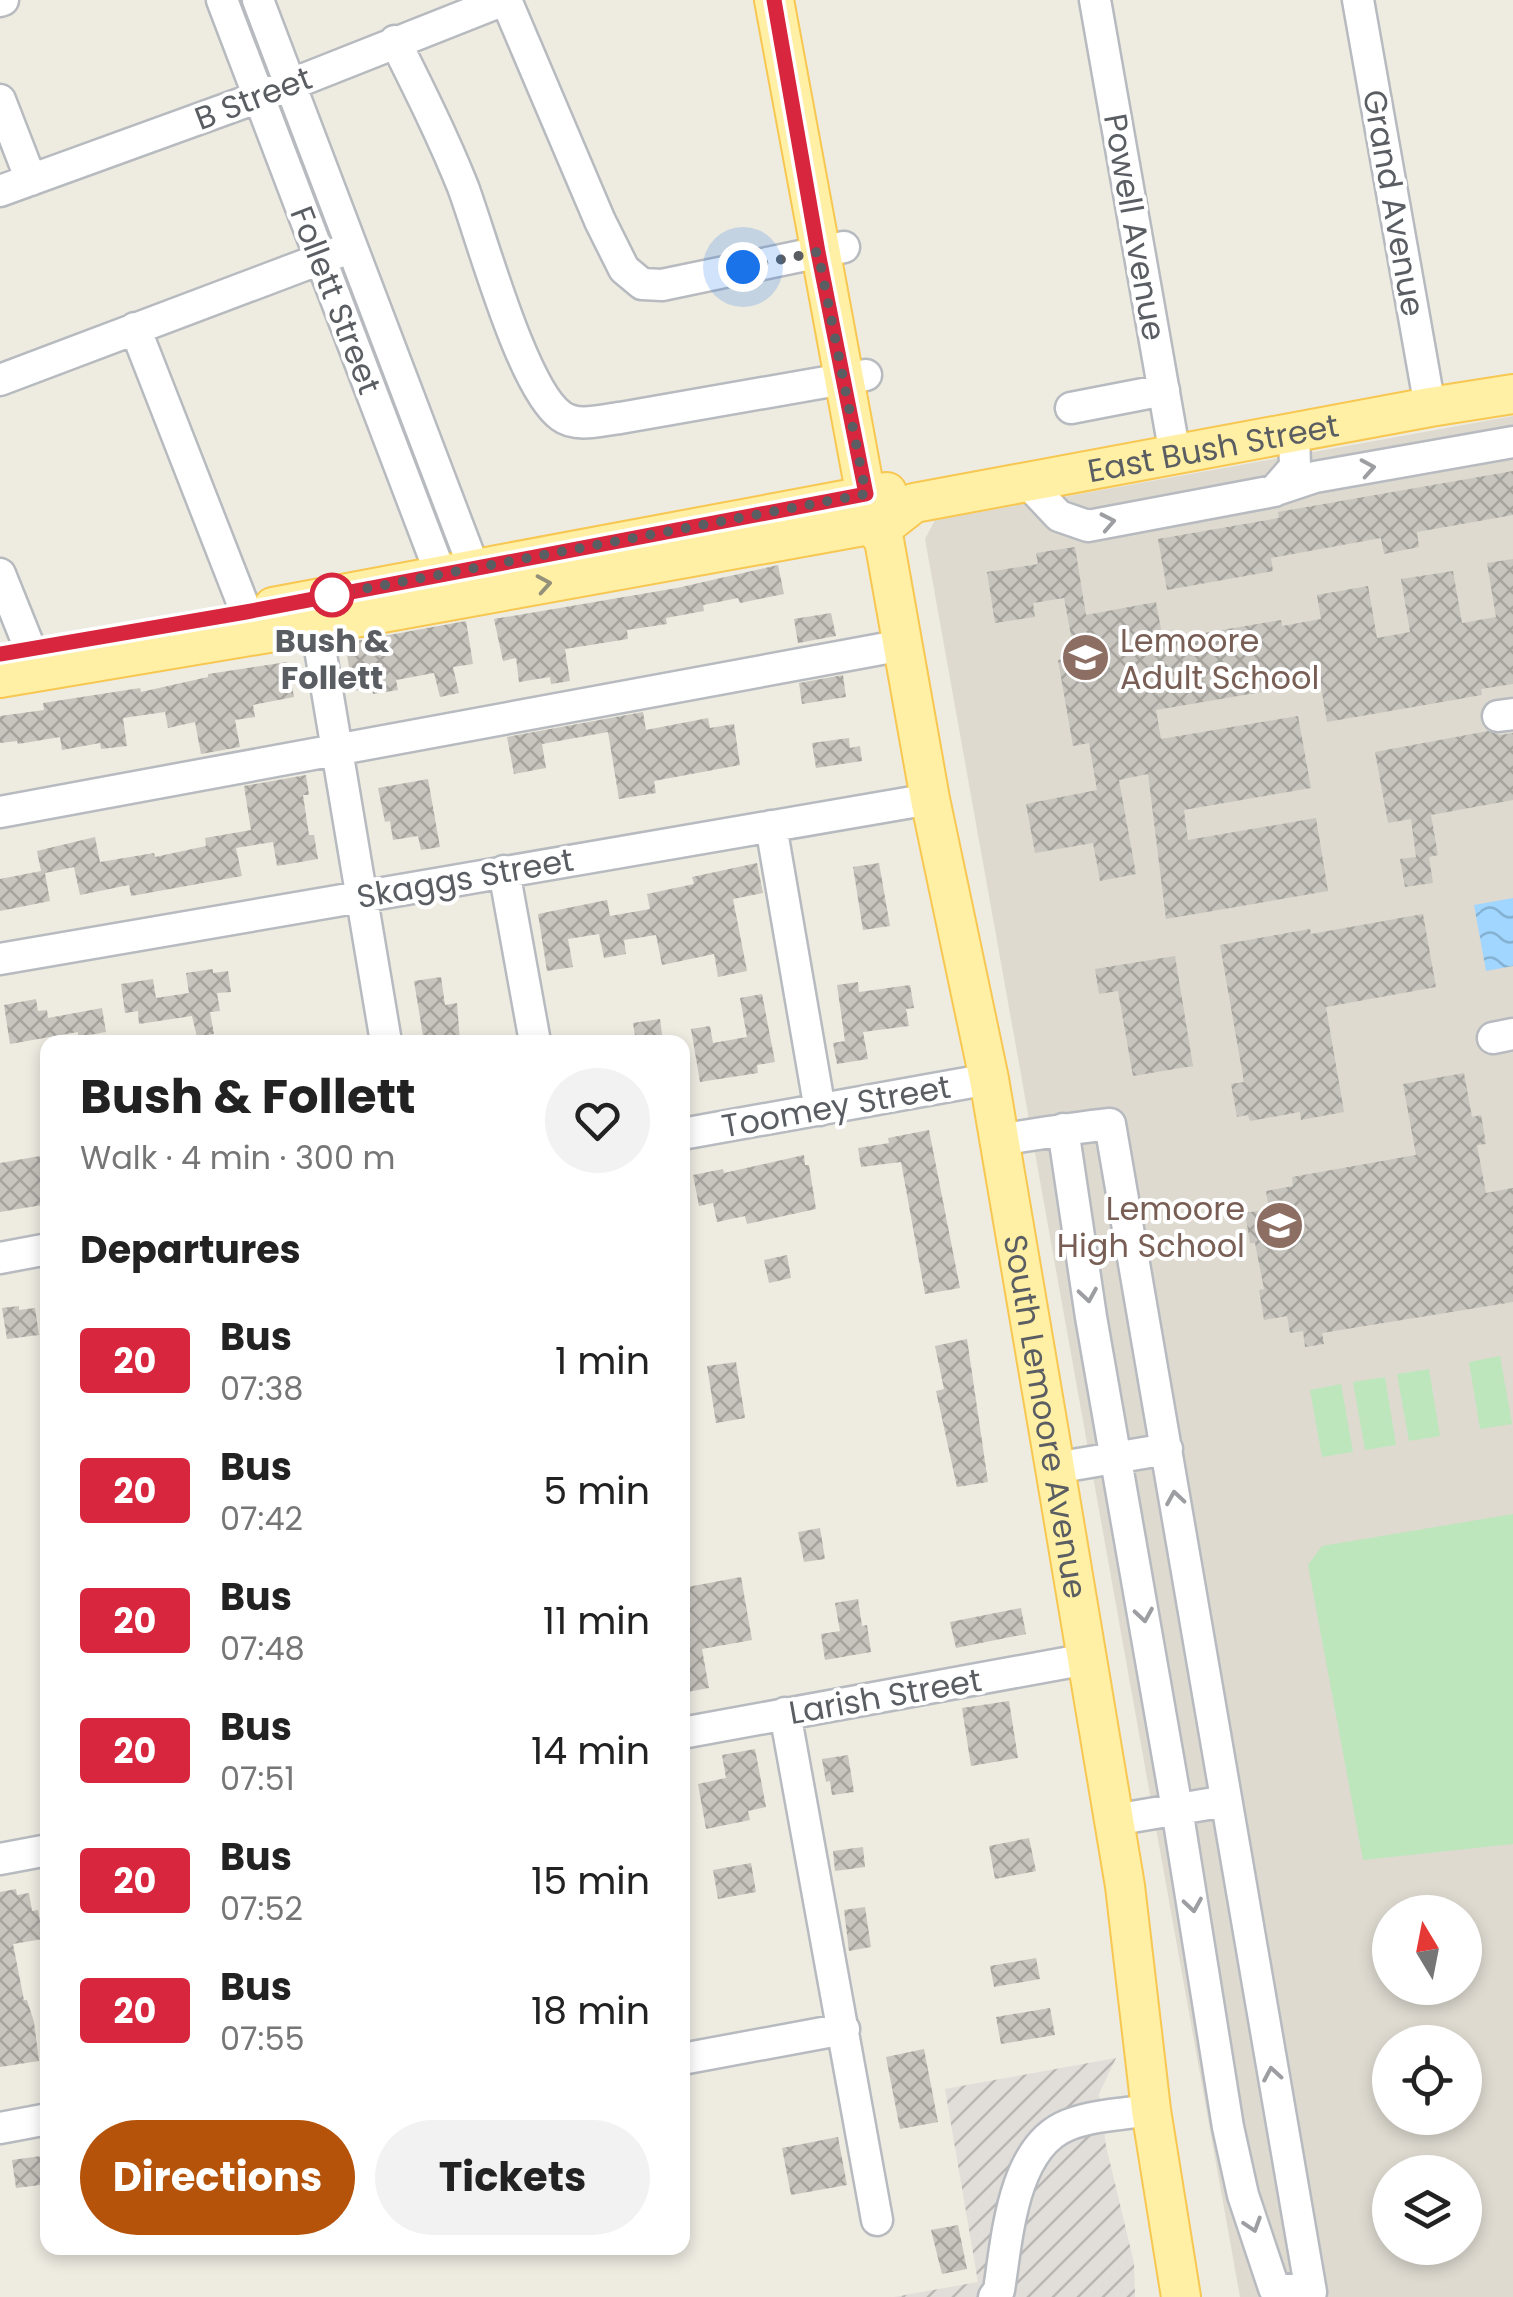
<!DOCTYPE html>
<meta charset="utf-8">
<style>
body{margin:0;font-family:Poppins,sans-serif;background:#f2f2f2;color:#222;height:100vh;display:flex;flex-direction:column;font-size:38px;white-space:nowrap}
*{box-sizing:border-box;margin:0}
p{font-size:32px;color:#767676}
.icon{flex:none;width:55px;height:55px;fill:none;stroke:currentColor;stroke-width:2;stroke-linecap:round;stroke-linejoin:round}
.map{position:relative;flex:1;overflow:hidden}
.panel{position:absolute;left:40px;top:1035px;width:650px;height:1220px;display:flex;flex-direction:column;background:#fff;border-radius:20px;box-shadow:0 5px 15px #0003}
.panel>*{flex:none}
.badge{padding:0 20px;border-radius:8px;font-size:35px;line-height:65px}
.needle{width:65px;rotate:350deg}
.fabs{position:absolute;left:1372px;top:1895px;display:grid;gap:20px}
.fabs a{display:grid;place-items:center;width:110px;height:110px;border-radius:50%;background:#fff;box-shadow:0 5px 15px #0003;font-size:50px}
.you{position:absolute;width:50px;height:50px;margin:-25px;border:8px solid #fff;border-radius:50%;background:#1a73e8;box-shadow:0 0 0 15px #1a73e833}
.map>.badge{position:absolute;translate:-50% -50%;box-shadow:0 0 0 5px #fff}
h2{padding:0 40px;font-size:38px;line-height:90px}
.round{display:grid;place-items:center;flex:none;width:105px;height:105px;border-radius:52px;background:#f2f2f2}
.headline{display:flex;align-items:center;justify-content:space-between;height:170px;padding:0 40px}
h1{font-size:48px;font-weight:700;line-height:75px}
.primary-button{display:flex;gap:20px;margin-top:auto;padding:20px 40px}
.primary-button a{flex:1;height:115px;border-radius:60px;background:#b45309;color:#fff;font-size:40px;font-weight:700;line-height:115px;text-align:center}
.primary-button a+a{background:#f2f2f2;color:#222}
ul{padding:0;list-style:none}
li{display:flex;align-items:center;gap:30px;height:130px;padding:0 40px}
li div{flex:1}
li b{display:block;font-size:38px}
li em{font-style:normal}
li .badge{min-width:110px;font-weight:700;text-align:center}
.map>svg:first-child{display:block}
.industrial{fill:url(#industrial-furrows)}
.education{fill:#dedad0;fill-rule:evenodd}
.green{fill:#bde6bc}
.water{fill:url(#water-waves)}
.building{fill:url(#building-cross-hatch)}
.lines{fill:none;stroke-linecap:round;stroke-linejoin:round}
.minor-casing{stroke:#b7babf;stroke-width:35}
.major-casing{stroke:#f7c751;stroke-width:42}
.minor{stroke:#fff;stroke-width:30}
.major{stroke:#fff0a5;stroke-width:38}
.oneway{stroke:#9c9ea1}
.oneway2{stroke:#94917a}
.line-casing{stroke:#fff;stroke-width:22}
.line{stroke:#d7263d;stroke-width:15}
.walk{stroke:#5a5e63;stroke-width:10;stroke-dasharray:0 18}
.stop-dot{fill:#fff;stroke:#d7263d;stroke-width:5}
.labels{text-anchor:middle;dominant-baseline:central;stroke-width:8;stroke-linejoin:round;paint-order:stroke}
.street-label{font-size:32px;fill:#5a5e63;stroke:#fff}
.stop-label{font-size:32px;font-weight:bold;fill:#5a5e63;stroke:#fff}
.education-label{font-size:32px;fill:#785e54;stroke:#fff;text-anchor:start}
</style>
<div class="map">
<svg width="1513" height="2297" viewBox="0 0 1513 2297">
<defs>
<pattern id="industrial-furrows" width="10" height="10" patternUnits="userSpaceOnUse" patternTransform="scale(2.5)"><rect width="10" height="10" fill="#e1ded9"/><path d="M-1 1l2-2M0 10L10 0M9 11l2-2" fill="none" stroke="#b9b7b4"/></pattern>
<pattern id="water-waves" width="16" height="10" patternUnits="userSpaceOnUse" patternTransform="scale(2.5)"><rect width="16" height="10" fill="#a0d6ff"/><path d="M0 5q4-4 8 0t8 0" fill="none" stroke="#85b1d2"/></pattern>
<pattern id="building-cross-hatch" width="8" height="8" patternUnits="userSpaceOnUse" patternTransform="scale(2.5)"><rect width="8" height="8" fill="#c8c5be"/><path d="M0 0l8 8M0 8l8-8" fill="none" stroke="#a5a39e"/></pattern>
</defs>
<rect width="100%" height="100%" fill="#eeebe1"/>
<path class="industrial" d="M1116 2058 1099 2094 1106 2146 1134 2263 1135 2297H894L978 2282 945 2089Z"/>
<path class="education" d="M1513 416V2297H1240L925 539 935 520ZM1390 1912H1465V1988H1390ZM1390 2042H1465V2118H1390ZM1390 2172H1465V2248H1390Z"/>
<path class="green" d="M1500 1356 1512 1424 1480 1429 1469 1362Z
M1429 1369 1440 1436 1409 1441 1397 1374Z
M1385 1377 1396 1445 1365 1450 1353 1382Z
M1341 1384 1353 1452 1322 1457 1310 1390Z
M1513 1514V1844L1363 1860 1308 1565 1322 1546Z"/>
<path class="water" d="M1513 898V966L1486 971 1474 905Z"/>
<path class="building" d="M1513 471V515L1417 532 1419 547 1384 554 1381 538 1271 558 1273 571 1167 590 1158 539 1279 518 1278 512Z
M1075 547 1086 615 1156 602 1163 640 1281 620 1282 626 1321 619 1317 595 1368 586 1377 638 1410 632 1401 579 1453 571 1462 623 1496 617 1487 563 1513 559V684L1481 689 1482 695 1327 722 1320 682 1156 710 1161 739 1298 716 1311 788 1184 810 1188 840 1316 818 1328 891 1166 919 1148 774 1119 780 1136 874 1100 881 1093 843 1035 853 1026 804 1097 790 1089 743 1073 746 1058 660 1075 657 1064 598 1033 603 1035 617 995 623 987 572 1038 564 1036 553Z
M778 565 784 594 740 603 738 598 703 605 704 611 666 618 667 624 627 630 628 639 565 649 570 681 551 684 550 677 519 682 516 658 503 661 494 619 677 588Z
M831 613 836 636 798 643 794 619Z
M466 621 473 664 453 667 459 693 440 697 434 673 396 680 398 690 373 694 372 688 353 691 345 643Z
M287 662 294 697 253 705 255 717 235 720 240 747 201 754 195 722 168 728 165 712 123 718 127 746 101 749 100 743 62 750 60 737 18 744 17 741 0 743V716L44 710 43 703 140 688 141 692 208 677V674Z
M843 675 846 697 802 704 799 683Z
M643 712 646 730 708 718 710 728 734 724 740 765 654 781 656 793 619 799 608 732 542 744 546 768 514 774 507 737Z
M1488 731 1500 735 1513 733V800L1431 815 1438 855 1429 857 1433 883 1405 887 1400 859 1416 857 1411 819 1388 823 1375 752Z
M849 738 850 748 860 746 862 761 816 768 812 743Z
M306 775 309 795H303L309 835H314L318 859 277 866 273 842 236 848 242 876 131 896 129 885 80 895 74 867 45 873 50 901 0 911V879L41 871 37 851 95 837 100 862 154 853 155 857 206 846 205 838 251 830 244 786Z
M428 779 440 847 421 850 418 836 393 840 390 821 385 822 378 788Z
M757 863 763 893 733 899 747 971 718 977 714 954 662 965 656 935 624 940 626 954 604 958 599 934 568 939 573 967 547 971 538 914 607 900 610 916 650 909 647 894 694 884 692 877Z
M879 863 890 926 863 930 853 867Z
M1423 914 1436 987 1326 1007 1344 1112 1301 1120 1300 1112 1250 1121 1248 1115 1237 1117 1231 1084 1244 1082 1220 945 1310 929 1311 934Z
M1175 956 1193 1066 1133 1076 1118 991 1099 994 1095 969Z
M213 969V973L228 971 231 992 217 993 220 1011 210 1012 214 1034 197 1037 192 1016 139 1024 138 1011 125 1013 121 984 153 979 156 998 189 993 186 973Z
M441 977 445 1005 457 1003 460 1042H424L414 981Z
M858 982 859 992 910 985 914 1008 906 1009 909 1026 863 1032 868 1059 837 1064 833 1043 845 1041 837 985Z
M762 994 775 1062 757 1065 758 1073 700 1082 691 1029 710 1026 713 1043 747 1037 740 998Z
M36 999 38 1011 47 1010 48 1018 102 1008 106 1032 78 1037V1032L10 1044 4 1005Z
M660 1019 663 1042H636L633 1023Z
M1464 1073 1472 1117 1481 1115 1486 1144 1477 1145 1486 1193 1513 1188V1302L1322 1333 1324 1344 1305 1347 1303 1331 1290 1333 1287 1316 1264 1320 1259 1290 1264 1289 1255 1243H1250L1245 1213 1269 1209 1266 1191 1293 1186 1292 1177 1416 1155 1403 1084Z
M929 1130 960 1288 925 1294 901 1162 861 1167 858 1148 889 1143 888 1138Z
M46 1155 48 1204 0 1212V1163Z
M804 1155 805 1165H809L816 1209 747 1224 745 1216 717 1222 713 1203 699 1206 693 1175 723 1169 724 1173Z
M787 1255 791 1278 769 1283 764 1260Z
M19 1306V1310L35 1308 39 1335 7 1339 2 1308Z
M967 1339 988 1482 957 1487 936 1391 944 1389 935 1346Z
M736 1362 745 1418 716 1423 707 1366Z
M820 1528 825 1559 804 1562 798 1532Z
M741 1577 752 1640 702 1649 709 1688 682 1693V1588Z
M858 1599 862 1626 867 1625 871 1652 825 1660 821 1634 840 1631 835 1603Z
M1021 1608 1026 1634 956 1648 950 1622Z
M1009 1701 1018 1758 971 1766 962 1708Z
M755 1749 766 1807 748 1811 750 1820 706 1829 698 1784 726 1778 722 1755Z
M848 1755 854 1792 832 1795 830 1781 826 1782 822 1759Z
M1029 1838 1036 1871 995 1879 989 1846Z
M863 1847 865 1867 835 1871 833 1851Z
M751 1863 756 1892 718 1899 713 1870Z
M16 1889 17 1895 29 1893 32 1911 38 1910 43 1939 13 1944 24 2000H27L34 2022 39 2061 0 2067V1892Z
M865 1907 871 1947 849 1951 844 1910Z
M1036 1958 1040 1979 994 1987 990 1966Z
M1050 2008 1055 2035 1001 2044 996 2017Z
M924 2049 938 2122 900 2129 886 2057Z
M838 2137 847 2185 791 2195 782 2148Z
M48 2155V2184L16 2188 12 2160Z
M958 2225 967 2269 942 2274 931 2230Z"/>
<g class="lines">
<defs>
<path id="minor" d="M222 0 441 575 446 598
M258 0 469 555 478 588
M506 0 600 221 624 269 642 284 662 285 844 247
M1095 0 1175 455
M1358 0 1430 407
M0 1 3 0
M395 41C419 89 443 137 463 187 482 238 522 388 561 416 577 428 602 420 620 418L866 375
M0 100 31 180
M0 191 259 97 504 0
M135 328 246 612
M0 380 339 252
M1071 408 1164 390
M1027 482 1059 516 1088 526 1274 491 1295 467 1294 432
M1276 490 1315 477 1513 442
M0 574 39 671
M313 607 386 1042
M1498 716 1513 714
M0 812 903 645
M771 826 820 1110
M504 871 535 1042
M0 959 930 799
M1493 1038 1513 1034
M682 1134 989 1079
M999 1140C1036 1134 1073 1128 1110 1124L1311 2292 1274 2288 1243 2195 1228 2127 1177 1809 1091 1317 1063 1129
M0 1258 48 1249
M1055 1468 1167 1449
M785 1713 877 2220
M682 1733 1087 1659
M1114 1820 1226 1801
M0 1859 48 1850
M682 2059 844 2029
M0 2128 48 2119
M994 2297 999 2290C1007 2240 1012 2147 1068 2125 1093 2115 1124 2114 1151 2110"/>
<g id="major">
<path id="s1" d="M774 0 871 524 884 540 930 799 989 1079 1055 1468 1125 1886 1151 2110 1181 2297"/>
<path d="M273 607 887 492"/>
<path id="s2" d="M0 678 316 625 891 521 914 503 1430 407 1513 394"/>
</g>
</defs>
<use href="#minor" class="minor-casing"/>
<use href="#major" class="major-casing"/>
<use href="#minor" class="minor"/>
<use href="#major" class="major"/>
</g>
<defs><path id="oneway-chevron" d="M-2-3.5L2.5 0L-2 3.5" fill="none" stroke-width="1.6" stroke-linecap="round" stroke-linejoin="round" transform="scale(2.5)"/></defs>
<g class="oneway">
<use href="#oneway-chevron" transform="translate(1368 468) rotate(-10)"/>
<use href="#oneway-chevron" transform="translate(1108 522) rotate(-11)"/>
<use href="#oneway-chevron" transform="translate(1088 1295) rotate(81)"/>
<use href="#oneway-chevron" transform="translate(1175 1498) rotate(-99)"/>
<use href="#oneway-chevron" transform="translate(1144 1615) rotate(81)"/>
<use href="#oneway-chevron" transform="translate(1193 1905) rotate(81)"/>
<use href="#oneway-chevron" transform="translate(1272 2074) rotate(-100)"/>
<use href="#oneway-chevron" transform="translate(1253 2225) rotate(72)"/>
</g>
<use class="oneway2" href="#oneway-chevron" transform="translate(544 584) rotate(-10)"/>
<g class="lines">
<defs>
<path id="line" d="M0 654 246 612 866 494 818 252 774 0"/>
</defs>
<use href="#line" class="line-casing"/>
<use href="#line" class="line"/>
<path class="walk" d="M332 595 866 494 818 252 743 267"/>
</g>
<defs>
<symbol id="school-disc" viewBox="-11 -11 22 22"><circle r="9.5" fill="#8d6e63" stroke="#fff"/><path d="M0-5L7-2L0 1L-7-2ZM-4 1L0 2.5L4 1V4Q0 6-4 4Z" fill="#fff"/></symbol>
</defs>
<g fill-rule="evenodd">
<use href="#school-disc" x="1058" y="630" width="55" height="55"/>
<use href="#school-disc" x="1252" y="1198" width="55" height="55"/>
</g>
<circle class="stop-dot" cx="332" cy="595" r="20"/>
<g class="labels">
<g class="street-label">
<text transform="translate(253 98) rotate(-21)">B Street</text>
<text transform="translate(1394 203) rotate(80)">Grand Avenue</text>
<text transform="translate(1135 227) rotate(80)">Powell Avenue</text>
<text transform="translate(336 300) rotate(69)">Follett Street</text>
<text stroke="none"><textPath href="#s2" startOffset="1238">East Bush Street</textPath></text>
<text transform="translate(465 878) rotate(-10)">Skaggs Street</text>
<text transform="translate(836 1106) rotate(-10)">Toomey Street</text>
<text stroke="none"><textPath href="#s1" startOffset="1445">South Lemoore Avenue</textPath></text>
<text transform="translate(885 1696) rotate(-10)">Larish Street</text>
</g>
<g class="stop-label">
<text x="332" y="640">Bush &amp;<tspan x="332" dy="37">Follett</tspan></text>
</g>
<g class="education-label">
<text x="1120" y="640">Lemoore<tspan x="1120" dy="37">Adult School</tspan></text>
<text x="1245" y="1208" text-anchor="end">Lemoore<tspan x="1245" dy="37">High School</tspan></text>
</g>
</g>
</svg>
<div class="fabs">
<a><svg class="needle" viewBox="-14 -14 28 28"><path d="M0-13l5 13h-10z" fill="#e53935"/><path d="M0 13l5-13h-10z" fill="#767676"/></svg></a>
<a><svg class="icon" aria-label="locate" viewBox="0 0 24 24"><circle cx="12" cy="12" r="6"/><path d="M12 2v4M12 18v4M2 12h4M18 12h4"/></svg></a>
<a><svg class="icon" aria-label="layers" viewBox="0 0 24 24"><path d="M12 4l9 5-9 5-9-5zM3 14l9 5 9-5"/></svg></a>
</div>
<div class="you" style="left:743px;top:267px"></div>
<section class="panel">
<div class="headline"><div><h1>Bush &amp; Follett</h1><p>Walk · 4 min · 300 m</p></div><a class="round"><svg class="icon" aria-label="heart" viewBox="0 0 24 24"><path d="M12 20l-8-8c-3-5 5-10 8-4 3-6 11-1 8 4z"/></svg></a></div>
<h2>Departures</h2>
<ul>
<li><span class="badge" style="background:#d7263d;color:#fff">20</span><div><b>Bus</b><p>07:38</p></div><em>1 min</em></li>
<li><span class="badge" style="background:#d7263d;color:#fff">20</span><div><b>Bus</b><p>07:42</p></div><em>5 min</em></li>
<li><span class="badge" style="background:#d7263d;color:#fff">20</span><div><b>Bus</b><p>07:48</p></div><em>11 min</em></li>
<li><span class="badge" style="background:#d7263d;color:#fff">20</span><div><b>Bus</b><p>07:51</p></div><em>14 min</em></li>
<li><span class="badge" style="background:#d7263d;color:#fff">20</span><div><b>Bus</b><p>07:52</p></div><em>15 min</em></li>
<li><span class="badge" style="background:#d7263d;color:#fff">20</span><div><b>Bus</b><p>07:55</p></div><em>18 min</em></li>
</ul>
<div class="primary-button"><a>Directions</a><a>Tickets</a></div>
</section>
</div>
